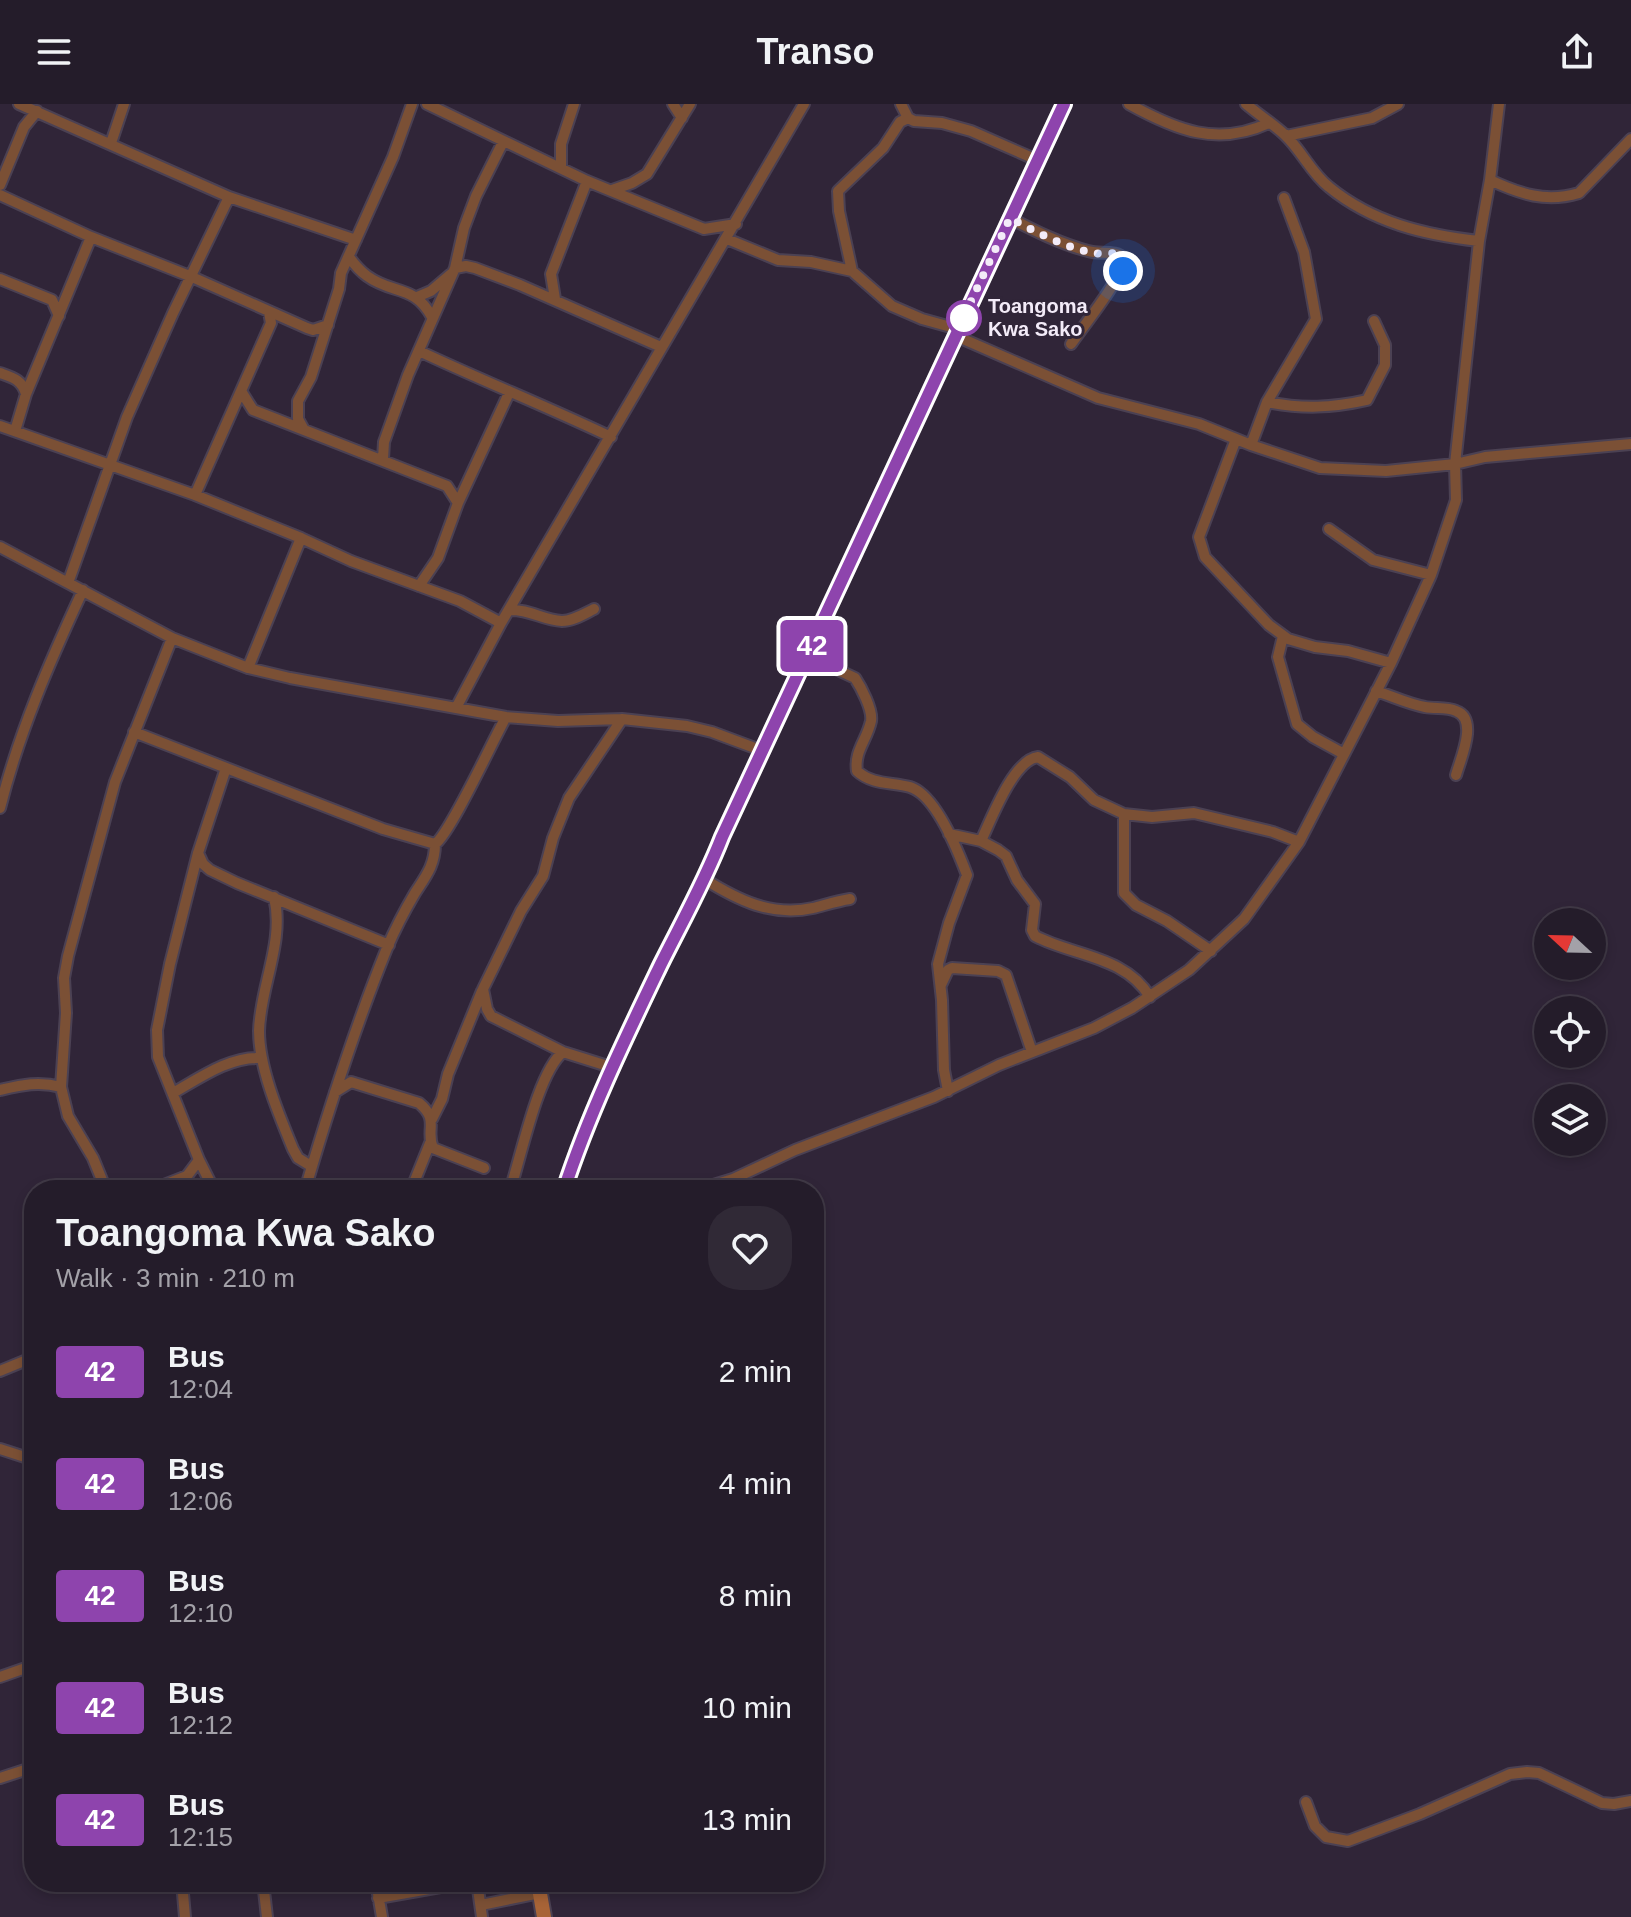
<!DOCTYPE html>
<meta charset="utf-8">
<style>
body{margin:0;font-family:Arial,sans-serif;background:#302936;color:#f1f3f6;height:100vh;display:flex;flex-direction:column;font-size:30px;white-space:nowrap}
*{box-sizing:border-box;margin:0}
p{font-size:26px;color:#a3a1a8}
.icon{flex:none;width:44px;height:44px;fill:none;stroke:currentColor;stroke-width:2;stroke-linecap:round;stroke-linejoin:round}
.map{position:relative;flex:1;overflow:hidden}
.side{position:absolute;left:24px;top:1076px;width:800px;height:712px;display:flex;flex-direction:column;background:#241c2a;border-radius:32px;box-shadow:0 4px 12px #0003,0 0 0 2px #413a47}
.side>*{flex:none}
.badge{padding:0 16px;border-radius:6px;font-size:28px;line-height:52px}
.needle{width:52px;rotate:292deg}
.tools{position:absolute;left:1534px;top:804px;display:grid;gap:16px}
.tools a{display:grid;place-items:center;width:72px;height:72px;border-radius:50%;background:#241c2a;box-shadow:0 4px 12px #0003,0 0 0 2px #413a47;font-size:40px}
.you{position:absolute;width:40px;height:40px;margin:-20px;border:6px solid #fff;border-radius:50%;background:#1a73e8;box-shadow:0 0 0 12px #1a73e833}
.map>.badge{position:absolute;translate:-50% -50%;box-shadow:0 0 0 4px #fff}
.round{display:grid;place-items:center;flex:none;width:84px;height:84px;border-radius:32px;background:#302936}
.overview{display:flex;align-items:center;justify-content:space-between;height:136px;padding:0 32px}
h1{font-size:38px;font-weight:700;line-height:60px}
ul{padding:0;list-style:none}
li{display:flex;align-items:center;gap:24px;height:112px;padding:0 32px}
li div{flex:1}
li b{display:block;font-size:30px}
li em{font-style:normal}
li .badge{min-width:88px;font-weight:700;text-align:center}
header{display:flex;justify-content:space-between;align-items:center;height:104px;padding:0 32px;background:#241c2a;font-size:36px;font-weight:700}
.map>svg:first-child{display:block}
.lines{fill:none;stroke-linecap:round;stroke-linejoin:round}
.minor-casing{stroke:#4b4153;stroke-width:14}
.secondary-casing{stroke:#4b4153;stroke-width:18}
.minor{stroke:#7b5035;stroke-width:10}
.secondary{stroke:#a86437;stroke-width:14}
.line-casing{stroke:#fff;stroke-width:18}
.line{stroke:#8e44ad;stroke-width:12}
.walk{stroke:#f3ebf8;stroke-width:8;stroke-dasharray:0 14.4}
.stop-dot{fill:#fff;stroke:#8e44ad;stroke-width:4}
.labels{text-anchor:middle;dominant-baseline:central;stroke-width:6;stroke-linejoin:round;paint-order:stroke}
.stop-label{font-size:20px;font-weight:bold;fill:#f3ebf8;stroke:#302538;text-anchor:start}
</style>
<header><svg class="icon" aria-label="menu" viewBox="0 0 24 24"><path d="M4 6h16M4 12h16M4 18h16"/></svg>Transo<svg class="icon" aria-label="share" viewBox="0 0 24 24"><path d="M12 15V3M7 8l5-5 5 5M5 13v7h14v-7"/></svg></header>
<div class="map">
<svg width="1631" height="1813" viewBox="0 0 1631 1813">
<rect width="100%" height="100%" fill="#302538"/>
<g class="lines">
<defs>
<path id="minor" d="M19 0 229 93 356 136
M427 0 587 77 704 125 736 120
M673 0 682 14
M901 0 908 14 914 17 942 19 971 27 1037 56
M1129 0C1176 26 1217 43 1269 19
M1246 0C1259 11 1273 20 1285 31 1302 47 1311 69 1329 83 1373 119 1425 131 1479 137
M1286 32 1372 14 1398 0
M111 39 124 0
M561 62V40L574 0
M1490 76C1520 90 1546 99 1579 89L1631 35
M0 81 24 23 37 7
M612 86 632 79 647 70 690 0
M0 91 91 133 192 173 307 224 313 226 328 221
M1010 114C1035 127 1061 140 1088 147 1101 151 1115 145 1125 155 1121 175 1085 220 1071 240
M727 135 778 156 811 158 852 167 892 202 922 215 958 225
M349 153C354 160 360 167 367 172 393 191 414 180 432 213
M455 164 466 162 475 164 520 181 661 243
M852 167 839 107 838 87 883 44 900 18 908 14
M0 175 52 196 59 212
M417 193 431 187 451 170
M555 195 551 170 587 77
M956 232 1098 294 1199 320 1251 341 1320 364 1386 367 1455 360 1485 353 1631 340
M419 247C483 277 548 303 611 333
M0 269C14 274 22 276 26 290
M241 287 253 306 447 382 458 399
M1267 298C1302 305 1332 304 1367 296L1385 261V241L1374 217
M0 322 195 391 301 434 351 457 460 497 501 519
M304 326 298 315V297L311 273 339 185 341 169 393 53 412 0
M15 327 26 290 91 133
M1236 335 1199 433 1205 453 1269 521 1288 535 1315 543 1348 547 1391 559
M1251 341 1267 298 1316 215 1304 148 1284 94
M383 355 384 338 408 271 455 164 464 124 476 92 503 38
M195 391 271 219 269 208
M1329 425 1373 456 1431 471
M0 443 172 534 248 564 290 574 506 613 558 617 622 615 687 622 712 628 763 647
M68 479 127 313 173 209 229 93
M419 482 438 454 458 399 509 289
M509 506C530 505 542 516 562 517 573 517 584 510 594 505
M1283 532 1278 553 1297 620 1313 633 1344 650
M808 552 855 574C861 583 873 606 871 617 867 636 854 647 857 667 872 681 892 678 910 683 936 691 958 747 967 771L949 819 938 860 942 896 944 966 948 987
M248 564 301 434
M1376 587C1392 592 1408 600 1425 603 1435 605 1447 603 1456 607 1479 615 1460 656 1456 671
M456 604 501 519 804 0
M134 628 383 725 435 740C450 730 493 636 506 613
M226 664 198 749 203 760 210 766 237 779 389 841
M0 704C19 628 50 557 83 486
M1124 710V789L1136 801 1167 817 1211 847
M949 730 981 737 998 746 1006 752 1017 776 1035 800 1032 826 1035 832C1073 852 1126 852 1150 893
M981 737C991 716 1013 656 1038 653L1070 673 1094 696 1124 710 1152 713 1194 709 1273 728 1299 738
M704 775C738 796 771 813 813 804 825 801 837 797 850 795
M274 793C285 837 260 883 259 927 259 964 279 1011 293 1045L298 1054 311 1062
M941 881 948 866 952 864 998 867 1006 871 1032 948
M614 964 563 948 491 912 487 905 483 885 521 807 543 772 553 734 569 694 622 615
M61 983 66 909 64 874 68 852 115 678 172 534
M0 986C22 981 39 977 61 983L68 1012 93 1054 106 1086
M335 988 351 978 419 999C440 1016 425 1026 433 1044L484 1064
M173 989C198 975 230 952 260 954
M432 1015 442 995 448 970 482 887
M199 1056 214 1086
M151 1086 187 1072 199 1056 158 953 157 926 170 860 198 749
M305 1086C329 1004 355 923 387 844 395 825 405 806 415 789 426 772 435 761 435 740
M411 1086 430 1039
M510 1086C521 1053 538 968 563 948
M697 1086 733 1075 795 1046 934 993 999 961 1094 924 1132 904 1189 866 1244 815 1299 738 1391 559 1431 471 1456 396 1455 360 1479 137 1490 76 1499 0
M0 1267 34 1253
M0 1345 34 1356
M0 1573 34 1561
M0 1674 34 1663
M1306 1698 1315 1722 1326 1733 1348 1737 1420 1710 1510 1670 1527 1668 1539 1669 1602 1699 1614 1700 1631 1697
M182 1778 185 1813
M263 1778 267 1813
M376 1778 382 1813
M477 1778 482 1813
M378 1794 469 1778
M481 1801 540 1789"/>
<path id="secondary" d="M564 1086C589 1010 626 932 661 860 682 818 705 777 722 733L1064 0
M538 1778 544 1813"/>
</defs>
<use href="#minor" class="minor-casing"/>
<use href="#secondary" class="secondary-casing"/>
<use href="#minor" class="minor"/>
<use href="#secondary" class="secondary"/>
</g>
<g class="lines">
<defs>
<path id="line" d="M564 1086C589 1009 626 933 661 860 682 818 705 777 722 733L1064 0"/>
</defs>
<use href="#line" class="line-casing"/>
<use href="#line" class="line"/>
<path class="walk" d="M964 214 958 225 1010 114C1036 128 1064 143 1093 149 1101 150 1110 149 1119 149L1125 155 1123 167"/>
</g>
<circle class="stop-dot" cx="964" cy="214" r="16"/>
<g class="labels">
<g class="stop-label">
<text x="988" y="202">Toangoma<tspan x="988" dy="23">Kwa Sako</tspan></text>
</g>
</g>
</svg>
<div class="tools">
<a><svg class="needle" viewBox="-14 -14 28 28"><path d="M0-13l5 13h-10z" fill="#e53935"/><path d="M0 13l5-13h-10z" fill="#a3a1a8"/></svg></a>
<a><svg class="icon" aria-label="locate" viewBox="0 0 24 24"><circle cx="12" cy="12" r="6"/><path d="M12 2v4M12 18v4M2 12h4M18 12h4"/></svg></a>
<a><svg class="icon" aria-label="layers" viewBox="0 0 24 24"><path d="M12 4l9 5-9 5-9-5zM3 14l9 5 9-5"/></svg></a>
</div>
<div class="you" style="left:1123px;top:167px"></div>
<b class="badge" style="left:812px;top:542px;background:#8e44ad;color:#fff">42</b>
<section class="side">
<div class="overview"><div><h1>Toangoma Kwa Sako</h1><p>Walk · 3 min · 210 m</p></div><a class="round"><svg class="icon" aria-label="heart" viewBox="0 0 24 24"><path d="M12 20l-8-8c-3-5 5-10 8-4 3-6 11-1 8 4z"/></svg></a></div>
<ul>
<li><span class="badge" style="background:#8e44ad;color:#fff">42</span><div><b>Bus</b><p>12:04</p></div><em>2 min</em></li>
<li><span class="badge" style="background:#8e44ad;color:#fff">42</span><div><b>Bus</b><p>12:06</p></div><em>4 min</em></li>
<li><span class="badge" style="background:#8e44ad;color:#fff">42</span><div><b>Bus</b><p>12:10</p></div><em>8 min</em></li>
<li><span class="badge" style="background:#8e44ad;color:#fff">42</span><div><b>Bus</b><p>12:12</p></div><em>10 min</em></li>
<li><span class="badge" style="background:#8e44ad;color:#fff">42</span><div><b>Bus</b><p>12:15</p></div><em>13 min</em></li>
</ul>
</section>
</div>
